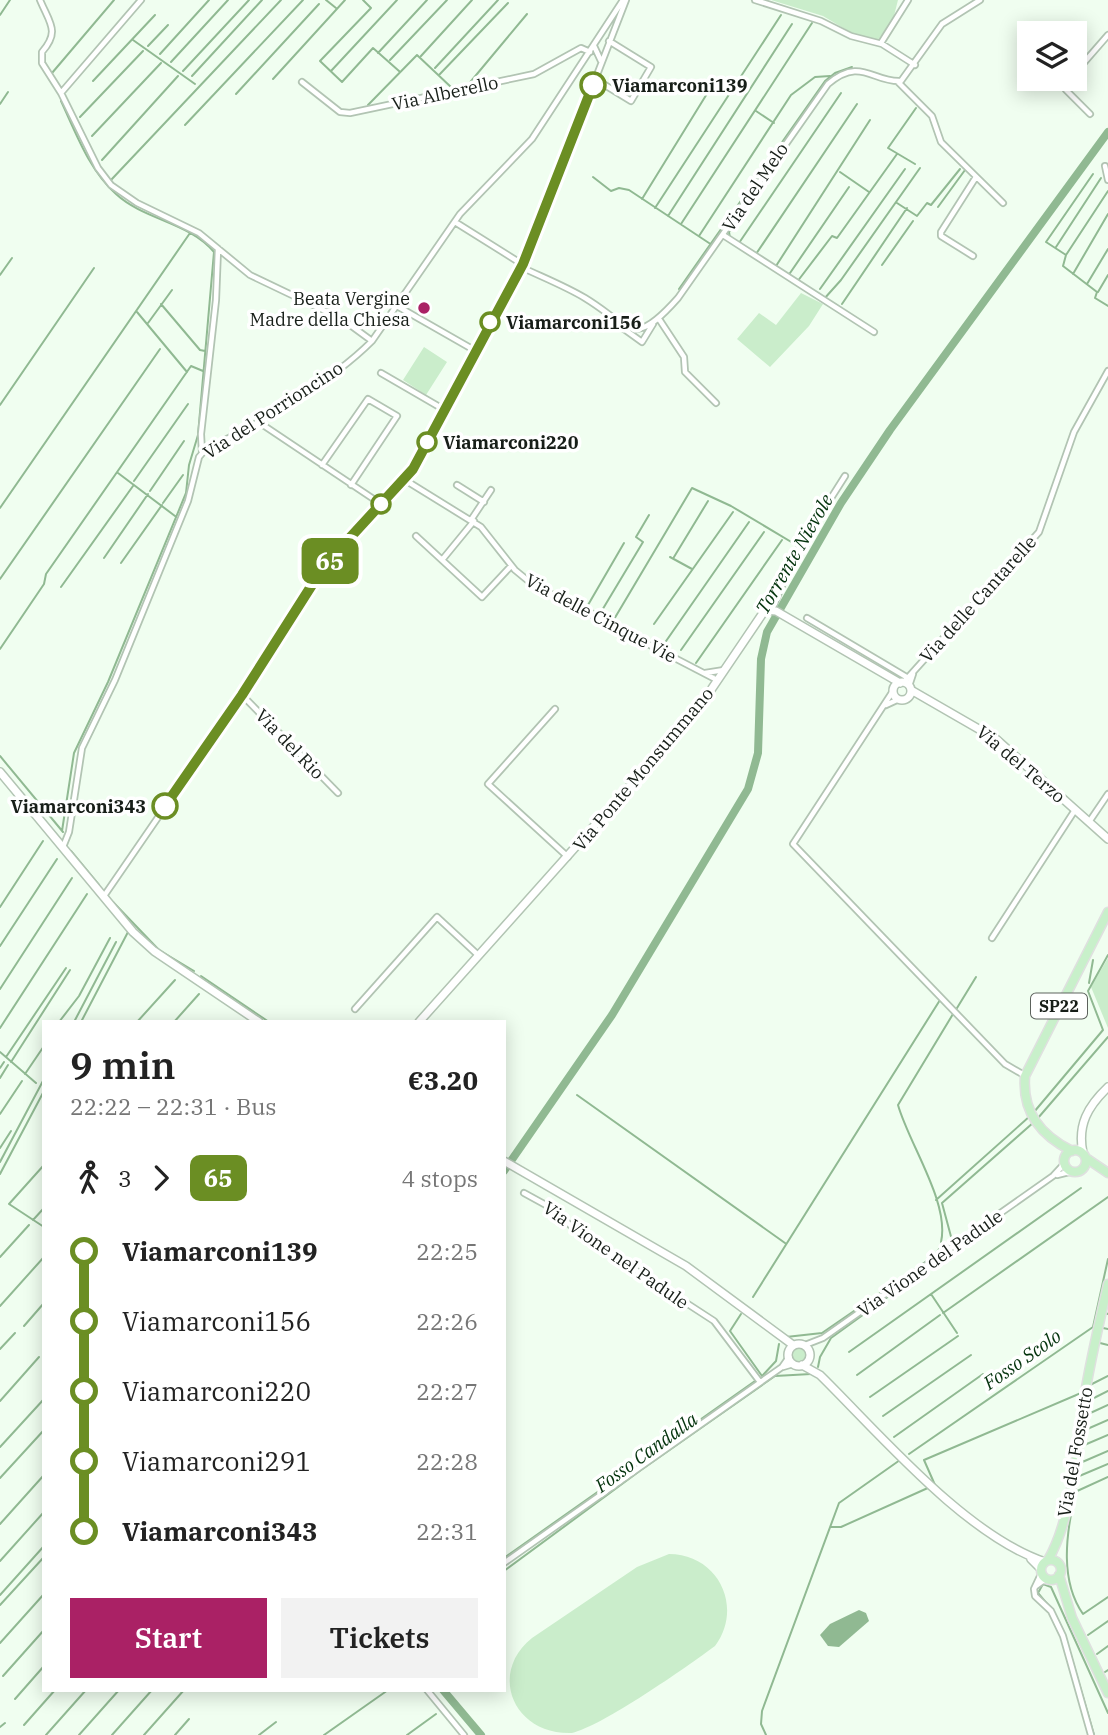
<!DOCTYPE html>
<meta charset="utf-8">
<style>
body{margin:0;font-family:"IBM Plex Serif",serif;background:#f2f2f2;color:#222;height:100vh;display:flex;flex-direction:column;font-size:26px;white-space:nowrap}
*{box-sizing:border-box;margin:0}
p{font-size:23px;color:#767676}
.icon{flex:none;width:38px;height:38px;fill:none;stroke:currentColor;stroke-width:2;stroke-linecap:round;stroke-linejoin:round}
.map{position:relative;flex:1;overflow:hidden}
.panel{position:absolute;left:42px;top:1020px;width:464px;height:672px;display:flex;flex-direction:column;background:#fff;border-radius:0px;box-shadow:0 4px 18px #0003}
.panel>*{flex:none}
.badge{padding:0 14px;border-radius:10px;font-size:24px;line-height:46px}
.fabs{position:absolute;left:1017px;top:21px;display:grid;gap:14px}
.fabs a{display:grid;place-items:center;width:70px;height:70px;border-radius:0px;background:#fff;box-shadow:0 4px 18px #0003;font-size:35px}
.map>.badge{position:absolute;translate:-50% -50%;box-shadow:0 0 0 4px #fff}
.legs{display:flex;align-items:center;gap:10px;height:77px;padding:0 28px;font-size:23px}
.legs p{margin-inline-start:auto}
.head{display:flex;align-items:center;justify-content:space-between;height:119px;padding:0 28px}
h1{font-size:38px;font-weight:600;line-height:52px}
.button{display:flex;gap:14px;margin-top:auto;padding:14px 28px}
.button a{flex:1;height:80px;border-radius:0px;background:#aa2165;color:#fff;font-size:28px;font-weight:600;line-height:80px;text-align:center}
.button a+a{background:#f2f2f2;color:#222}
ul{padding:0 28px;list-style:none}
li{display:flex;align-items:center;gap:24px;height:70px;font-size:26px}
li i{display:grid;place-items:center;width:10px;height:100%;margin:0 9px;background:currentColor}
li i::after{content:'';width:18px;height:18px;margin:-9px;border:5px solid;border-radius:50%;background:#fff}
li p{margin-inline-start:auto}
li:first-child i{background:linear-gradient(#0000 50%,currentColor 0)}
li:last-child i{background:linear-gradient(currentColor 50%,#0000 0)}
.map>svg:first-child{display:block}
.green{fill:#caedcb}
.water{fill:#90b992}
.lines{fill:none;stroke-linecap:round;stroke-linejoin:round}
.stream{stroke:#90b992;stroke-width:2}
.river{stroke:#90b992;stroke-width:8}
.street-casing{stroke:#b2c4b3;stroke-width:8}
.secondary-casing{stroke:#b2c4b3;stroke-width:10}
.primary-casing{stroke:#dfe0df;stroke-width:11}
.street{stroke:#fff;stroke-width:4.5}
.secondary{stroke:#fff;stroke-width:7}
.primary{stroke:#c8f0ca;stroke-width:8}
.line-1-casing{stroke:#fff;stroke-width:16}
.line-1{stroke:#6b8e23;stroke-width:10}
.stop-1-dot{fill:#fff;stroke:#6b8e23;stroke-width:3.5}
.poi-dot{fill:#aa2165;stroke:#fff;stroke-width:2.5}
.labels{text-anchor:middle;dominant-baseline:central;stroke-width:7;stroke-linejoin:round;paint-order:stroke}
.shield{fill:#fff;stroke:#5d625d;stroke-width:2}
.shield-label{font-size:16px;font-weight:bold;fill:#171e18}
.stop-label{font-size:18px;font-weight:bold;fill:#171e18;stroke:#fff;text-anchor:start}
.street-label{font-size:18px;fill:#171e18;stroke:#fff}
.poi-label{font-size:18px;fill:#171e18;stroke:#fff;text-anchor:end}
.water-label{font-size:19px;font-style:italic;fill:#04330d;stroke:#fff}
</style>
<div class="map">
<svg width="1108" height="1735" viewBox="0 0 1108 1735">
<rect width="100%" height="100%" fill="#f0fef0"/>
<path class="green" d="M771 0H898L893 20 878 40 855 35 823 16Z
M801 293 823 304 809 326 770 367 737 339 759 313 776 325Z
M424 347 447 362 426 395 403 380Z
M1108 958V1028L1091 987Z
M791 1354a8 8 0 1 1 16 0a8 8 0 1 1-16 0Z
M669 1554C718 1554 744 1607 715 1646 687 1667 602 1726 572 1733 513 1735 488 1673 532 1638L637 1567Z"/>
<path class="water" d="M859 1610 866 1613 869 1621 839 1647 828 1646 820 1635 830 1624Z"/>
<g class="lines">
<path class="stream" d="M326 0 336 8
M363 0 371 8 320 61 342 82 373 48 399 71
M0 15 10 0
M133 40 195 84
M148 46 168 25
M378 53 427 0
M160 54 209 0
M421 56 472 0
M390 60 447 0
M171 62 228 0
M435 68 498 0
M183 71 249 0
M331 71 397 0
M52 73 114 0
M439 75 508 3
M192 76 262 0
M273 79 345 0
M93 81 155 15
M467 86 527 14
M236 94 319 4
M61 101C76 133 89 170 116 194 144 220 189 222 214 252L198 435 189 465 186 493 108 682 74 753 62 831
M0 104 8 92
M368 105 417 55 452 88
M756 111 774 123
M80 117 143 51
M185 125 303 0
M92 136 161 63
M102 160 178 76
M915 164 888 148 916 108
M840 172 869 192
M1093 174 1046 242 1066 255 1063 266 1097 292 1095 298 1108 306
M593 177 611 191 619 188 629 190 712 245
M111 180 281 0
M642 199 713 84
M897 203 917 216 927 203 931 205 960 169
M938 207 965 170
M655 208 781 15
M668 216 792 24
M681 224 812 23
M699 236 791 95 815 77 830 76
M730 238 729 232 779 158
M739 243 841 93
M1056 247 1101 178
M756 254 857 104
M1066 255 1108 191
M882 265 913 221
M776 266 870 120
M1073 274 1108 214
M0 275 12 258
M788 276 849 187
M797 282 832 236 837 238 897 154
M1087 284 1108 249
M679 289 825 81 835 73 852 67
M820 289 905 169
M1098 292 1108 275
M824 299 841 280 920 168
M161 304 200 350 205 351
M842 304 907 208
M137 312 187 372
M850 314 871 328
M148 323 172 290
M0 405 94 268
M118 473 175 516
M134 481 188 404
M150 491 184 441
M163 503 183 475
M0 508 190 233
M670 557 692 569
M674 557 708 501
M104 558 148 494
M121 563 162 505
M0 579 160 349
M61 587 133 486
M574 601 613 621 692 488 731 506 798 546
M588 605 624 543
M601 612 643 542 636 537 649 515
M654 624 733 512
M664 644 749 522
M0 649 44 584 46 574 191 366 203 371
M681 650 764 532
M696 663 782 540
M0 756 63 832
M71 851 99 885
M113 902 159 950 194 971
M0 907 43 841
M0 946 57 859
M201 976 269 1022
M1089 983 1093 960
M0 989 72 878
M957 1008 976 977
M59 1022 79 996 110 938
M74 1022 116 942
M81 1022 128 932
M137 1022 175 980
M174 1022 199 994
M0 1028 87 894
M0 1052 36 1083
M6 1057 66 968
M11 1062 70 970
M0 1068 4 1062
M25 1074 44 1046
M0 1078 8 1065
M577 1095 785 1243
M1034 1112 1103 1030 1088 991 1108 955
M0 1114 22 1081
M1038 1118 1108 1037
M0 1148 11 1131
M0 1162 44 1079
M44 1165 9 1204 44 1227
M0 1174 44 1091
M936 1200 1030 1116
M33 1220 44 1208
M941 1242C950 1203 909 1144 898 1105L953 1014
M953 1244 942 1203 1034 1122
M0 1257 29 1225
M931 1294 957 1333
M753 1297 940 1000
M0 1306 44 1257
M943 1313 1108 1197
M1106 1313 1108 1314
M741 1314 730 1331 762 1376
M24 1326 44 1303
M1103 1328 1108 1329
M786 1337 822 1333 934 1256 939 1249
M1100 1343 1108 1345
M0 1349 15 1333
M849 1352 1081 1188
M818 1367 820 1357 831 1338 954 1249
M763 1375 776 1361 779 1344
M857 1375 940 1315
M1090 1385 1108 1376
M870 1397 958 1336
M1090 1400 1108 1391
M0 1401 39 1357
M1086 1415 1108 1405
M883 1416 971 1355
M1085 1430 1108 1420
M894 1437 983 1374
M1082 1446 1108 1435
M0 1447 44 1399
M909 1454 1093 1327 1108 1259
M1080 1463 1108 1451
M1077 1477 1108 1464
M0 1478 44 1430
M935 1485 924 1460 1081 1393
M1075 1492 1108 1477
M1074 1499C1066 1536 1060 1581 1083 1614L1108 1597
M0 1524 44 1475
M831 1527H841L930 1487
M504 1558 755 1381
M0 1561 44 1512
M504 1571 641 1470 775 1376 811 1374
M0 1595 44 1546
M0 1605 44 1557
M1053 1611 1038 1593 1043 1584 1051 1587 1108 1713
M1056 1616 1065 1635 1094 1735
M1088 1635 1108 1621
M0 1643 44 1594
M1097 1654 1108 1646
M1105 1672 1108 1670
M3 1676 44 1630
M15 1699 44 1666
M24 1725 55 1690
M0 1727 5 1723
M46 1735 86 1690
M79 1735 119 1690
M112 1735 152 1690
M144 1735 184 1690
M175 1735 189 1719
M259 1735 276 1722
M324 1735 388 1690
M407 1735 436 1714
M766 1735 761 1724 762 1711 839 1503 900 1460"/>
<path class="river" d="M504 1171 612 1015 748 789 758 753 761 659 767 632 841 503 890 430 1108 132
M443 1690 481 1735"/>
<defs>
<path id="street" d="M40 0C50 24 60 31 42 52V63L61 93 98 168 111 185 137 203 199 233 250 275 342 319 372 341
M755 0 821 21 851 36 882 44 915 65
M881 43 908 0
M594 46 601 61
M1074 74 1108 35
M595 79 631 101 651 67 609 41
M1071 79 1066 90 1090 114
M302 82 340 112 350 113 534 74 581 48 590 52
M898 82 932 116 941 142 1003 203
M61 93 141 0
M1105 166 1108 180
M455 222 522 264
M723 235 874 332
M973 256 941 236V232L976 177
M521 267C542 277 565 286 585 298 631 326 632 350 678 298L828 84C861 56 873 83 901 81L942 24 980 0
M397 306 474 350
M659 319 684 357 685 372 716 403
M624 329 642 342 653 324
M381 373 443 409
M260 423 381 504
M202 453 201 434 216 300 218 249
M322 465 368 399 397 416 351 485
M405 480 481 527 515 570 532 584 717 680
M457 485 484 502
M471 520 491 490
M416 536 482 597 511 566
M442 560 474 521
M772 609 795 555 845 476
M807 618 908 678
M705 673 724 670
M904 682 1039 532 1074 432 1108 371
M909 686 913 674
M893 691 793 844 1005 1064 1024 1075
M242 695 338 793
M886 705 899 699
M555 709 488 784 568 857
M1089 822 1108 794
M63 847 69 832 82 748 115 680 188 501 199 457 205 450C258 424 330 383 372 341L460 214 532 139 623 0
M104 896 238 701 324 566 413 469 526 258 626 0
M992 938 1075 810
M355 1009 437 917 478 955
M1057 1175 1073 1171
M524 1193 555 1210 577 1232 714 1321 760 1382
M805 1345 823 1338 1053 1176 1065 1163
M783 1367 793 1364
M504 1563 782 1367 789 1357
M1042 1572 1034 1589 1035 1596 1051 1611 1063 1636 1091 1735
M1036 1586 1047 1578
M427 1690 464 1735"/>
<path id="secondary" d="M893 691a9 9 0 1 1 18 0a9 9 0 1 1-18 0Z
M911 690 996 739 1108 839
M0 772 133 932 154 951 259 1022
M419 1022 696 712 765 610 776 611 900 683
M1083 1153C1077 1125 1088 1106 1108 1087
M504 1161 686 1266 793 1345
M788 1355a11 11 0 1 1 22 0a11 11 0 1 1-22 0Z
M802 1365 820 1375C880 1434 965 1535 1045 1562
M1031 1559 1041 1569"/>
<path id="primary" d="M1064 1161a11 11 0 1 1 22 0a11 11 0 1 1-22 0Z
M1072 1151C1040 1135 1022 1112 1025 1076L1108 912
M1086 1158 1108 1173
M1048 1560C1073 1518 1077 1443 1085 1394 1091 1357 1100 1320 1108 1284
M1041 1570a10 10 0 1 1 20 0a10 10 0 1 1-20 0Z
M1059 1575 1072 1618 1108 1693"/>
</defs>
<use href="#street" class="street-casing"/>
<use href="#secondary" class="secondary-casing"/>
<use href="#primary" class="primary-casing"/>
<use href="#street" class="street"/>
<use href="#secondary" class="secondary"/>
<use href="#primary" class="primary"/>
</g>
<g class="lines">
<defs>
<path id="line-1" d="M165 806 242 695 324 566 413 469 523 264 593 85"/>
</defs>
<use href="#line-1" class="line-1-casing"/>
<use href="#line-1" class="line-1"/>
</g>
<g class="stop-1-dot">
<circle cx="593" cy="85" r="12"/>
<circle cx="490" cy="322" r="9"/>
<circle cx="427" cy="442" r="9"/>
<circle cx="381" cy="504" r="9"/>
<circle cx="165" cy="806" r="12"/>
</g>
<circle class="poi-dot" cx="424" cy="308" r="7"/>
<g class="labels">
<rect class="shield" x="1031" y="993.5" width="56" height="25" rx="5"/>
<g class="shield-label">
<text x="1059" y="1006">SP22</text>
</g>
<g class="stop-label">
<text x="612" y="85">Viamarconi139</text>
<text x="506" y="322">Viamarconi156</text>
<text x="443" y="442">Viamarconi220</text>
<text x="146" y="806" text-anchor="end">Viamarconi343</text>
</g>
<g class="street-label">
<text transform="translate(445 93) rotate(-12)">Via Alberello</text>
<text transform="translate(755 187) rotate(-56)">Via del Melo</text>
<text transform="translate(273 410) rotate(-33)">Via del Porrioncino</text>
<text transform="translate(978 599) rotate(-48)">Via delle Cantarelle</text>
<text transform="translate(601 618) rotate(28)">Via delle Cinque Vie</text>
<text transform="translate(290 744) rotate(46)">Via del Rio</text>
<text transform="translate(1021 764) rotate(40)">Via del Terzo</text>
<text transform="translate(643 769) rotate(-50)">Via Ponte Monsummano</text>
<text transform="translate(616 1255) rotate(35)">Via Vione nel Padule</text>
<text transform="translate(930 1263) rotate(-35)">Via Vione del Padule</text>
<text transform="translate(1075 1452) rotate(-80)">Via del Fossetto</text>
</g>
<g class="poi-label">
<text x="410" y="298">Beata Vergine<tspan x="410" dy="21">Madre della Chiesa</tspan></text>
</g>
<g class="water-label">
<text transform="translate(794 554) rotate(-60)">Torrente Nievole</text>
<text transform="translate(1022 1359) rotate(-35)">Fosso Scolo</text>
<text transform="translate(646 1452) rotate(-36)">Fosso Candalla</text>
</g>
</g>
</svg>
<div class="fabs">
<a><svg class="icon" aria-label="layers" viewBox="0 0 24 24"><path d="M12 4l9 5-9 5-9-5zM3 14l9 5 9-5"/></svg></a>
</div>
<b class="badge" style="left:330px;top:561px;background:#6b8e23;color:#fff">65</b>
<section class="panel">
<div class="head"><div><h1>9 min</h1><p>22:22 – 22:31 · Bus</p></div><b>€3.20</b></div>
<div class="legs"><svg class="icon" aria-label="walk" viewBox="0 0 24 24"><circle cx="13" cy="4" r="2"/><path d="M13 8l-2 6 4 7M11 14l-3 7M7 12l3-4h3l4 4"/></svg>3<svg class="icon" aria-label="forward" viewBox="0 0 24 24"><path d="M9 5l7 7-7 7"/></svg><b class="badge" style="background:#6b8e23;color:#fff">65</b><p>4 stops</p></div>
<ul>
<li><i style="color:#6b8e23"></i><b>Viamarconi139</b><p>22:25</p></li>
<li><i style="color:#6b8e23"></i><span>Viamarconi156</span><p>22:26</p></li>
<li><i style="color:#6b8e23"></i><span>Viamarconi220</span><p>22:27</p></li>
<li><i style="color:#6b8e23"></i><span>Viamarconi291</span><p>22:28</p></li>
<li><i style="color:#6b8e23"></i><b>Viamarconi343</b><p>22:31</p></li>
</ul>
<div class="button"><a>Start</a><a>Tickets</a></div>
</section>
</div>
